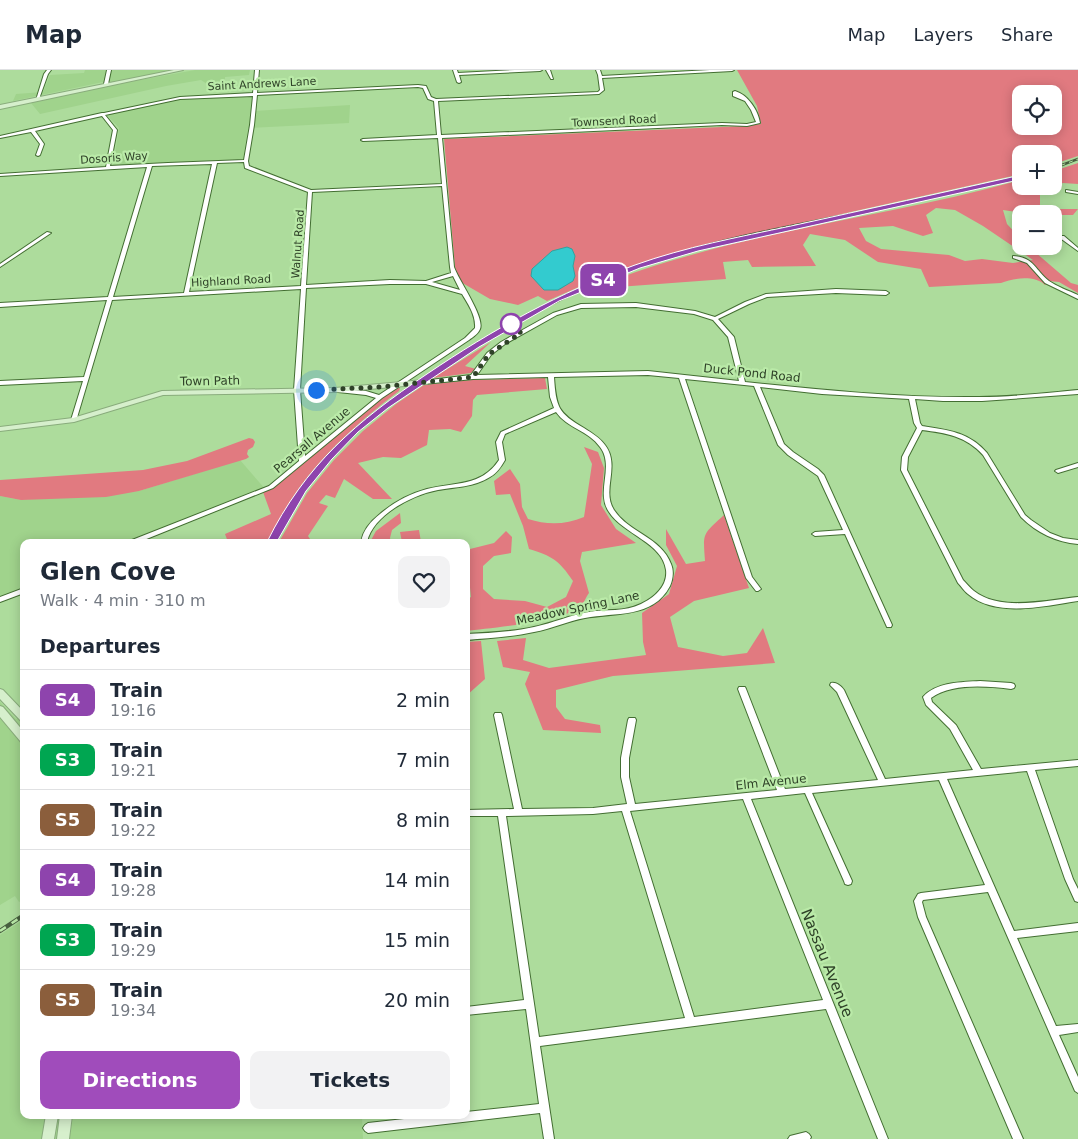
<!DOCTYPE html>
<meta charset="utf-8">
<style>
body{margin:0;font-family:"DejaVu Sans",sans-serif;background:#f2f2f3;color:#1f2937;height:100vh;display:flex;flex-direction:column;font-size:19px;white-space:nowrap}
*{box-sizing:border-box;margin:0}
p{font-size:16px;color:#747a83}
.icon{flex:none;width:28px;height:28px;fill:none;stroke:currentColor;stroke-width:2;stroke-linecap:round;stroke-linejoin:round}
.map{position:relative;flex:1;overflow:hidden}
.details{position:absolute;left:20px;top:469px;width:450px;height:580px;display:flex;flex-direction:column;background:#fff;border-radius:10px;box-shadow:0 2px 12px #0003}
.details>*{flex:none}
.badge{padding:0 10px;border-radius:8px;font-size:18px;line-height:32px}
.buttons{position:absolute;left:1012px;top:15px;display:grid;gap:10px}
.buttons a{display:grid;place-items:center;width:50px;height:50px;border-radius:10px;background:#fff;box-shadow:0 2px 12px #0003;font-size:25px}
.you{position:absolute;width:25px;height:25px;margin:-12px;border:4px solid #fff;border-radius:50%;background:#1a73e8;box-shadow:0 0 0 8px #1a73e833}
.map>.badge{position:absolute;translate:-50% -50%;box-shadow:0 0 0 2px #fff}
h2{padding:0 20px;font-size:19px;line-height:45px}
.round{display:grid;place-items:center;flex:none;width:52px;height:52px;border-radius:10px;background:#f2f2f3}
.head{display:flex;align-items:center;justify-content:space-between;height:85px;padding:0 20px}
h1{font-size:24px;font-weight:700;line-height:38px}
.action{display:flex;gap:10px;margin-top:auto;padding:10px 20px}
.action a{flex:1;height:58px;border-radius:10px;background:#a04cbb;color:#fff;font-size:20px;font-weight:700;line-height:58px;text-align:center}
.action a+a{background:#f2f2f3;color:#1f2937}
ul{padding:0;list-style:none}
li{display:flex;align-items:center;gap:15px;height:60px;padding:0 20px;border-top:1px solid #e0e1e3}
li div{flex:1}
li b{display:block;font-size:19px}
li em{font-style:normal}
li .badge{min-width:55px;font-weight:700;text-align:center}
header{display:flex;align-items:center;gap:30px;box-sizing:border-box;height:70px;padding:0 25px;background:#fff;border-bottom:1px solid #e0e1e3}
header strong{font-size:24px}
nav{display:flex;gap:28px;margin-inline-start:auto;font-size:18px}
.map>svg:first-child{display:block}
.built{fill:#a0d38c}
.green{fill:#e17a80;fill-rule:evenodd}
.water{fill:#33cbcf;stroke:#32a29d}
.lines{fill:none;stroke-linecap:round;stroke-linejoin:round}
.minor-casing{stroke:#436e32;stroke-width:2}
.major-casing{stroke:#89ac7c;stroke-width:2}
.minor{fill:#fff;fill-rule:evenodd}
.major{fill:#d6efcc;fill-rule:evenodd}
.rail-far2-casing{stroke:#48603f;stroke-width:2.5}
.rail-far1-casing{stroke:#48603f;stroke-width:4}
.rail-casing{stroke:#48603f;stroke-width:4.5}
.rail-far2{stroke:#baeaa8;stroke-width:1;stroke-dasharray:4;stroke-linecap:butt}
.rail-far1{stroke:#baeaa8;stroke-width:2;stroke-dasharray:5.5;stroke-linecap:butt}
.rail{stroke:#baeaa8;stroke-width:2.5;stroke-dasharray:7;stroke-linecap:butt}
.line{fill:#8e44ad;stroke:#fff}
.walk{stroke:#2f4228;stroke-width:5;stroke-dasharray:0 9}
.stop-dot{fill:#fff;stroke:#8e44ad;stroke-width:2.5}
.labels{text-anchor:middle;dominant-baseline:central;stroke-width:4.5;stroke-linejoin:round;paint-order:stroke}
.far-street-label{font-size:11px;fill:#2f4228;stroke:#baeaa8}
.street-label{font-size:12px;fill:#2f4228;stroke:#baeaa8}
.near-street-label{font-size:15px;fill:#2f4228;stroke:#baeaa8}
</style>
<header>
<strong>Map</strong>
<nav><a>Map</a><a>Layers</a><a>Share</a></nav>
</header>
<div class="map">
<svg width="1078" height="1069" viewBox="0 0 1078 1069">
<rect width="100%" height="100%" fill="#addc9c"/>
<path class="built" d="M85 0H106L103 12 13 31 16 24 43 22 50 5 84 3Z
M109 0H182L106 14Z
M195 0H250L249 5 225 7V13L207 14 201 10 166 16 40 44 31 33 102 17Z
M253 25 252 41 350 35 349 53 248 58 243 89 113 95 119 58 106 44 180 29Z
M240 390 266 420 134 472H24V520L0 530V426L21 430 139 421Z
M0 632 16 649 24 645V829L19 832 15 826 0 835Z
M24 849V1045H362L363 1069H0V865Z"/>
<path class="green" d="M737 0H1078V86L1054 94V84H1021V104L694 177 613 202 547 231 538 226 518 235 490 229 459 211 455 197 444 69 745 56 761 54 757 36ZM1021 24H1054V56H1021Z
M1078 93V114L1063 113 1054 116V101Z
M1021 110V116H1053L1040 121V135L1056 139H1078L1073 145H1054V144H1030L1003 140 1007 154 1021 169V176H1028L1071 213 1078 215V223L1059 212 1049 211 1045 215C1035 205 1013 208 1001 213L929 217 921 199 878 192 845 170 810 164 803 175 816 196 752 197 748 190 723 192 726 209 591 219C729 162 879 150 1021 110ZM936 138 955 140 983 156 1033 190 1013 193 982 189 965 191 949 185 881 179 866 171 859 158 893 156 923 166 933 163 926 145Z
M491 272 465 296 476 299 471 303 433 308Z
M545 308 547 319 477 325 473 330 472 346 461 362 450 359 429 360 427 375 401 388 383 387 358 393 392 429H373L344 409 335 428 326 425 319 433 328 436 308 466 312 472H279L307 423 334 390 363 361 396 334 424 315 472 310Z
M397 318H400L399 321C346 361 294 410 269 472H228L225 464 271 444 263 422 382 326Z
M249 368 253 369 255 372 253 377 248 380 247 384 249 387 246 389 139 421 106 427 21 430 0 426V410L143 400 187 391Z
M584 377 598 382 604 398 601 435 616 459 636 473 582 482 580 491 589 523C586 527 584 533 581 536 564 552 491 558 466 561V530L471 527 466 480 494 473 506 461 512 467 511 483 494 486 483 496V519L494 529 525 531 547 537 566 527 573 511C559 490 552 486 529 479L523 456 510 424 496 425 494 411 510 399 520 414 522 437 528 449C547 455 565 455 584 447L592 394Z
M400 443 401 453 392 460 390 468 391 472H370L376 461Z
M724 445 749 518 694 531 670 547 678 577 723 586 747 583 763 558 775 593 613 606 556 620V637L565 649 600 655 601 663 543 660 525 614 530 602 503 597 497 571 526 568 523 590 549 598 646 585 643 572 642 543 669 524 677 496 666 475V459L686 494 705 491C703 463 702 465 724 445Z
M419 460 421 472H402L400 462Z
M481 571 485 609 466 626V572Z"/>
<path class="water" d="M567 177 572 179 575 186 573 196 575 206 573 211 558 220H544L531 206 532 199 552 181Z"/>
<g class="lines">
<defs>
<path id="minor" d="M47 0H51L48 4 39 29 36 30 44 4Z
M107 0H111L108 14 106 15 104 14Z
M255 0H259L257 23 418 15 426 16 431 27 436 29 598 22 600 20 598 5 596 0H600L602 6 710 0H734L732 1 602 8 604 20 599 24 438 31 441 65 722 53 747 54 756 52 751 40 745 31 733 26V22L735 21C748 25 758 40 760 53L747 56 722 55 442 68 454 197C459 211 485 247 480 259 478 264 473 267 469 270L382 328 273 418 139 472H131L132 470 269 416 299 391 294 320 301 219 112 230 76 351H72L71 350 83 311 0 315V311L84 307 107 230 0 237V233L108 227 147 97 0 106V104L106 97 113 60 102 46 35 61 44 74 40 85 38 86 36 85 40 74 31 62 0 68V66L102 43H104L180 27 253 23ZM418 17 423 18 428 29 434 31 437 65 363 69 361 70 363 71 438 68 442 114 311 120 249 96 248 91 254 55 257 25ZM253 26 250 55 244 90 168 93 110 96 117 60 105 45 180 29ZM244 92 245 98 308 122 301 216 189 222 217 93ZM212 94 184 223 113 227 152 96ZM442 116 450 197 451 203 426 211 390 210 306 215 312 122ZM453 206 460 220 432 212ZM390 214H426L462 224C468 234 476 245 475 258L465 268 379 325 366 321 336 319V321L338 322 366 325 376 328 305 386 300 320 306 218Z
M453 0H457L458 3 515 0H542L540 1 459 5 461 12 459 13 457 12Z
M546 0H550L553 9H551Z
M1066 120 1078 122V124L1066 122Z
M47 162 51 163 0 197V194Z
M1060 166H1064L1078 178V181L1060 168Z
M1013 186C1034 187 1035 200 1049 211 1056 216 1069 221 1078 225V229L1045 213 1027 193 1013 188Z
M836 219 886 221 889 223 886 225 836 223 767 227 749 234 718 249 734 267 745 312C822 320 901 328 979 327 1012 327 1045 323 1078 320V324L982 331H943L915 329 920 353 922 356C948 360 969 362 987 383L1025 445 1031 450 1050 463 1063 468 1078 470V474C1056 472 1037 463 1021 447L983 385C966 366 946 363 922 360L908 387 907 400 963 510C966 513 970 518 974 521 1001 542 1047 530 1078 527V531C1045 536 996 548 968 524 964 521 961 516 958 513L901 400 902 387 917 358 914 353 909 329 822 324 760 317 784 374 793 382 818 399 824 405 892 555 891 557H887L845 464 815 466 812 464 815 462 843 460 818 406 788 385 778 375 754 316 685 309 752 507 761 519 758 521H756L746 508 679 308 648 305 554 307C556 337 558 343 584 358 592 363 600 368 605 375 621 396 601 420 614 440 629 463 661 467 671 494 674 501 673 509 670 516 653 549 615 542 585 548 568 551 551 559 534 562 512 567 489 568 466 570V564C489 563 512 562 534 557 553 553 570 545 589 542 606 539 625 542 641 534 654 528 668 516 666 500 663 473 623 464 609 442 595 422 615 396 600 377 589 361 567 358 556 342L505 364 502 372 505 390C501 397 497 403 490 407 475 417 455 417 438 420 412 425 373 445 367 472H361C363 460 371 451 380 444 394 432 409 424 427 419 455 412 481 417 499 390L496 372 501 362 554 338 550 327 548 307 473 309 424 314 422 313V311L471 305 487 283 501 272 553 243 581 234 636 233 695 241 715 247 745 232 766 224ZM636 237 694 244 713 250 728 267 739 311 648 301 477 305 491 285 505 274 557 245 581 238Z
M1078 393V397L1058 403 1055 401 1056 400Z
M24 518V523L0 532V527Z
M980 611 1011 613 1014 614 1015 616 1014 618 1011 619C987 616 951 613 931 628L932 632 956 655 981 699 1078 690V696L1035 700 1073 809 1078 819V832L1075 831 1065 809 1027 701 947 709 1014 861 1078 853V861L1017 868 1056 956 1078 954V962L1059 965 1078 1007V1023L1075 1021 988 822 923 830 922 832 926 847 1023 1069H1013L918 847 914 831 918 824 921 823 985 815 939 710 812 723 852 811 851 814 848 815 845 814 844 811 805 723 751 729 888 1069H878L826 939 540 976 554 1069H544L540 1043 368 1063 365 1061 363 1058 365 1055 368 1053 440 1045H466V1042L539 1034 526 939 466 945V937L524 930 498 746H466V740L514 739 494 645 495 643H501L502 645 522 739 593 738 627 734 621 707V688L628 650 629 648H635L636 650 629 688V707L635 734 777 720 738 619 739 617H745L746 619 785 719 878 710 837 622 830 615 831 613C836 612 841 616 844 620L885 709 973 700 950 659 926 635 923 627C936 612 962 612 980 611ZM743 729 823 930 694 947 630 741ZM622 741 685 948 539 967 506 746 593 744Z
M806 1062 809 1064 811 1067 810 1069H788L790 1066Z"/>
<path id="major" d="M174 0H183L0 39V35Z
M424 310H427V314L335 322 163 325 74 352 0 361V357L73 348 162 321 335 318Z
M0 619 3 620 24 642V652L21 651 0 629Z
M0 636 3 637 24 662V673L21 672 0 647Z
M46 1045H58L54 1069H42Z
M60 1045H72L69 1069H57Z"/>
</defs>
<use href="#minor" class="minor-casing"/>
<use href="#major" class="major-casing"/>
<use href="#minor" class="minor"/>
<use href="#major" class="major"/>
<defs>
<path id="rail-far2" d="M1054 98 1078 89
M308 413C345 366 391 331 440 298 510 252 584 214 664 188 718 170 775 159 830 148 894 136 958 123 1021 107"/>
<path id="rail-far1" d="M272 472 286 445 309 411"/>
<path id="rail" d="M0 861 24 845"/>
</defs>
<use href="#rail-far2" class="rail-far2-casing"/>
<use href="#rail-far1" class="rail-far1-casing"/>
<use href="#rail" class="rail-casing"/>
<use href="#rail-far2" class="rail-far2"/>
<use href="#rail-far1" class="rail-far1"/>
<use href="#rail" class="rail"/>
</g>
<path class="line" d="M1021 105 1024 107 1023 109 698 181 640 198 559 231 479 277 388 338 358 362 332 389 306 421 275 475 272 476 267 472C305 395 357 351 427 304 492 260 560 222 635 195 685 177 739 167 791 156 868 139 945 122 1021 105Z"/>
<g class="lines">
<path class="walk" d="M316 320 380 317 473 307 489 284 521 263 511 254"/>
</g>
<circle class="stop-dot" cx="511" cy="254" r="10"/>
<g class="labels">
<g class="far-street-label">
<text transform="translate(262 14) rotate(-3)">Saint Andrews Lane</text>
<text transform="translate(614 51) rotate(-3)">Townsend Road</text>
<text transform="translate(114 88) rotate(-4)">Dosoris Way</text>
<text transform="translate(298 174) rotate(-86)">Walnut Road</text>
<text transform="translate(231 211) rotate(-3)">Highland Road</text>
</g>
<g class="street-label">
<text transform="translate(752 303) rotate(6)">Duck Pond Road</text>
<text transform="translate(210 311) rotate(-1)">Town Path</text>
<text transform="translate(312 370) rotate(-40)">Pearsall Avenue</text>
<text transform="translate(578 538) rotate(-12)">Meadow Spring Lane</text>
<text transform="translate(771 712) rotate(-6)">Elm Avenue</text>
</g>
<g class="near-street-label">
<text transform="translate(827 893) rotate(68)">Nassau Avenue</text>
</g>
</g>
</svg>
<div class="buttons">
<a><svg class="icon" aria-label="locate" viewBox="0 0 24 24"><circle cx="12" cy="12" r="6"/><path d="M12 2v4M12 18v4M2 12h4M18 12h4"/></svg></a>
<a>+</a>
<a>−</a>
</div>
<div class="you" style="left:316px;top:320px"></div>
<b class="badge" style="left:603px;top:210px;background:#8e44ad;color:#fff">S4</b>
<section class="details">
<div class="head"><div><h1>Glen Cove</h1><p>Walk · 4 min · 310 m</p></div><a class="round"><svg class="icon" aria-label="heart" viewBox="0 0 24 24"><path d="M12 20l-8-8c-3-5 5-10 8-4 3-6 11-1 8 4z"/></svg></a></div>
<h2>Departures</h2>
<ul>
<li><span class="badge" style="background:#8e44ad;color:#fff">S4</span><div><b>Train</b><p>19:16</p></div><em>2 min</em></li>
<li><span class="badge" style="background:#00a651;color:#fff">S3</span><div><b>Train</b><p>19:21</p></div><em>7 min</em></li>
<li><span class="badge" style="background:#8b5e3c;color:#fff">S5</span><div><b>Train</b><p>19:22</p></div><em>8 min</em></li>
<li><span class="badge" style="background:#8e44ad;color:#fff">S4</span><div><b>Train</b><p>19:28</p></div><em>14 min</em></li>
<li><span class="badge" style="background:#00a651;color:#fff">S3</span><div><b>Train</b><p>19:29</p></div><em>15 min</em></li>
<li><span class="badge" style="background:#8b5e3c;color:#fff">S5</span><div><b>Train</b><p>19:34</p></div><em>20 min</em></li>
</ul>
<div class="action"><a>Directions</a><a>Tickets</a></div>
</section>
</div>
